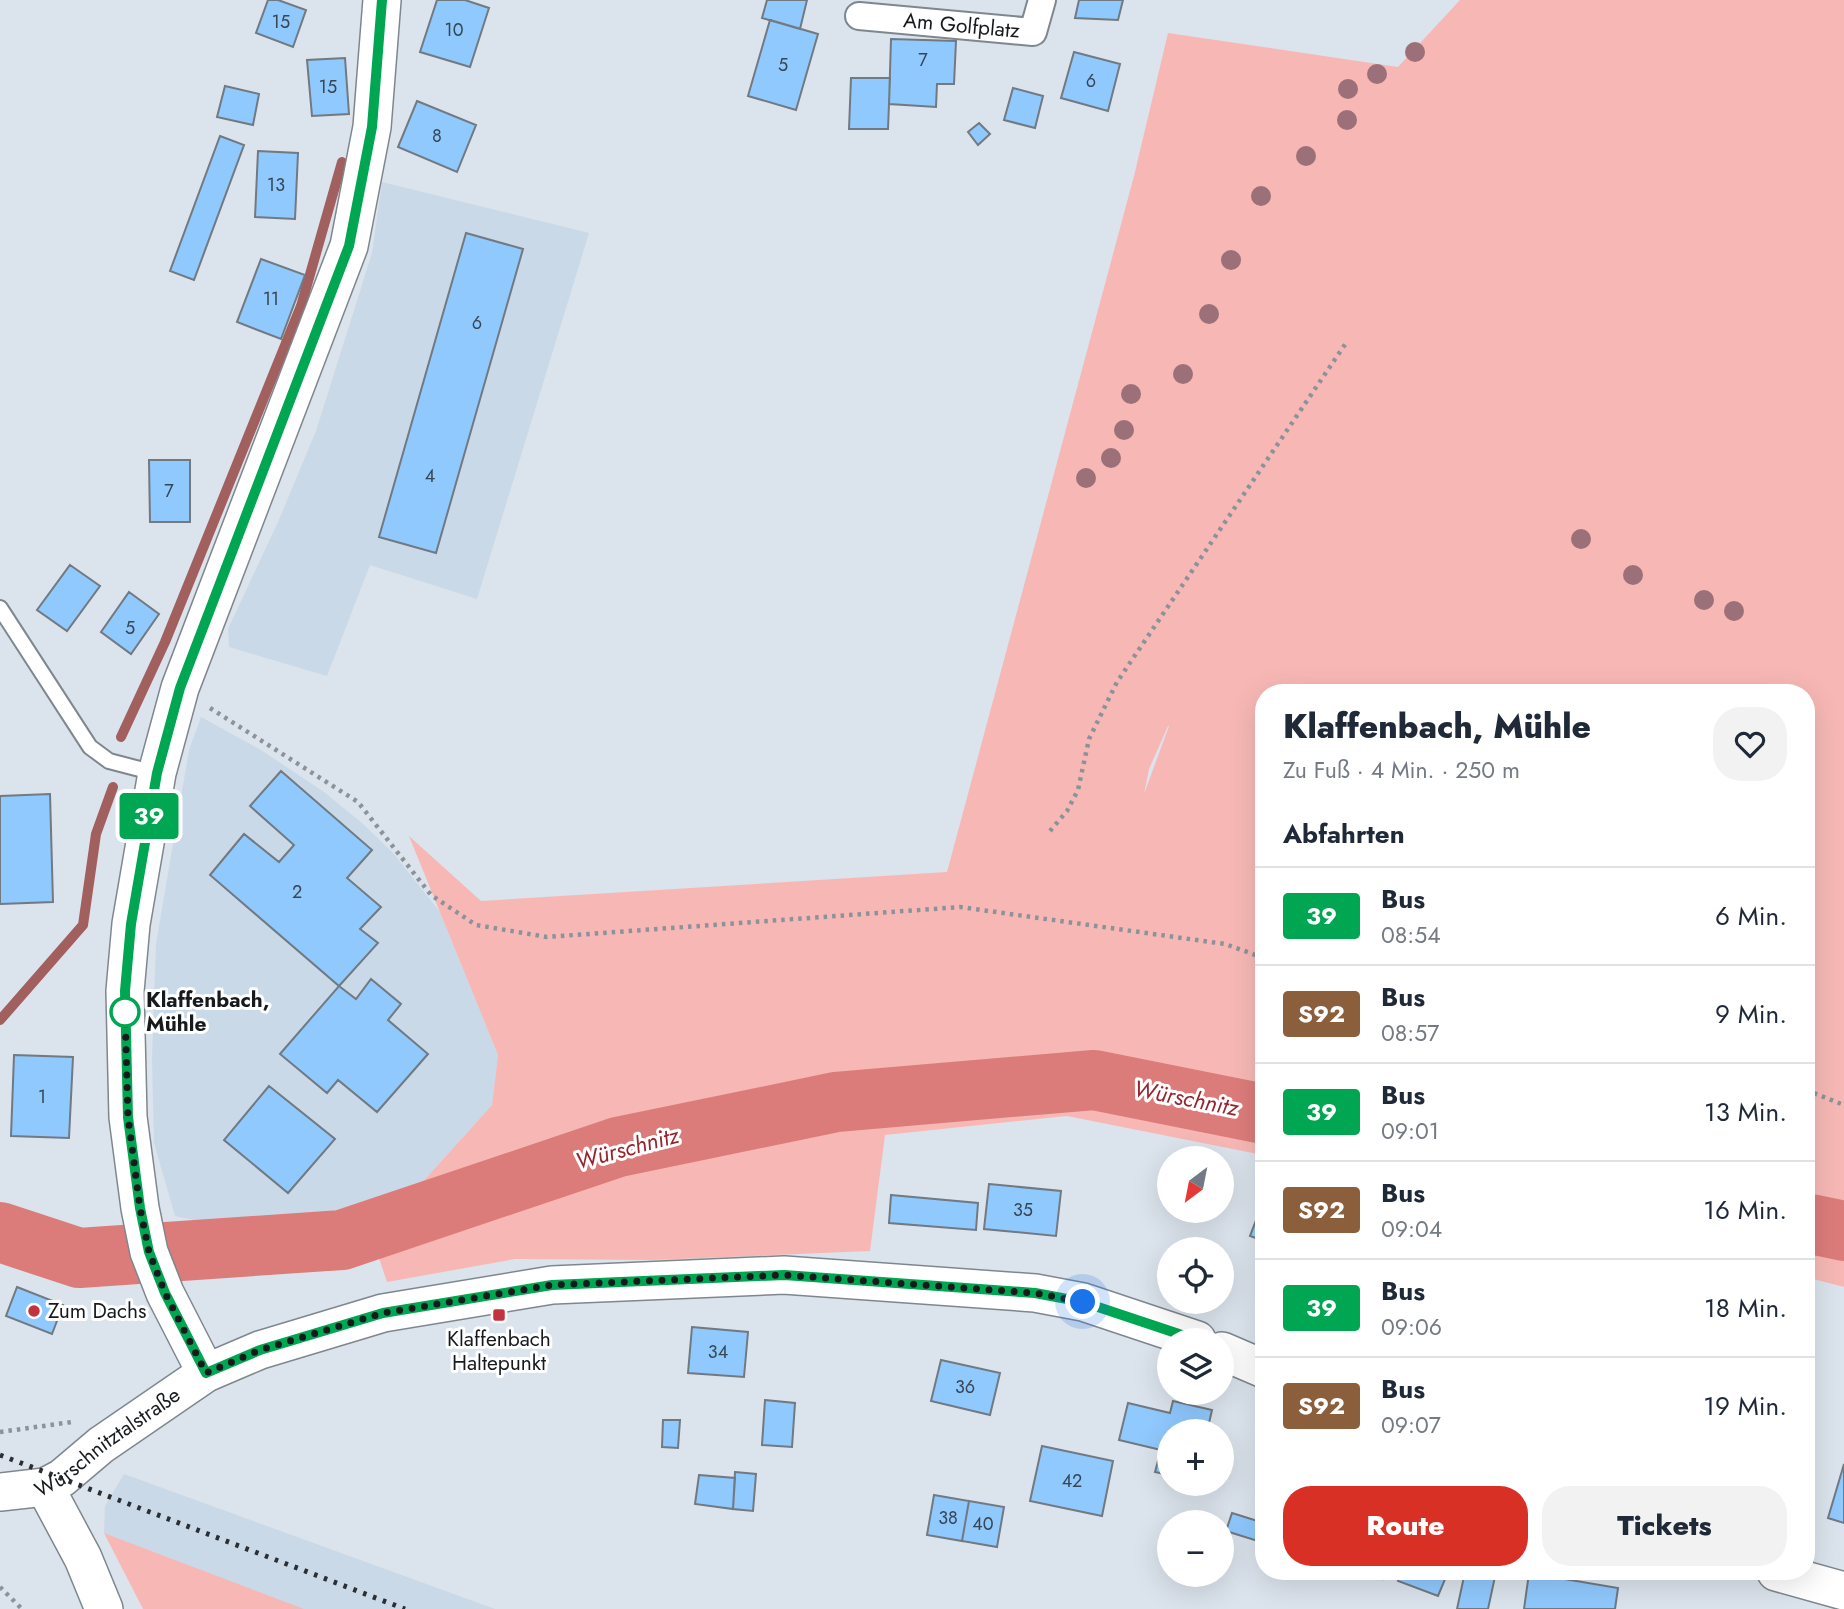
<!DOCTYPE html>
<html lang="de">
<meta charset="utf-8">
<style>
body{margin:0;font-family:Jost,sans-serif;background:#f2f2f3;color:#1f2937;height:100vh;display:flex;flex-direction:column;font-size:26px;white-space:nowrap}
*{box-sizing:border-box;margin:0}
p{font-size:23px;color:#747a83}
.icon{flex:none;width:38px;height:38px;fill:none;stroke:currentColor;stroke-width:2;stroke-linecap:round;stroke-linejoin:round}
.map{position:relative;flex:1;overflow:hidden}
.side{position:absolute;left:1255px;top:684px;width:560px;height:896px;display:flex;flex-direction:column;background:#fff;border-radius:28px;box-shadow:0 7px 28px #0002}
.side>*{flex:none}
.badge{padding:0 14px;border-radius:5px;font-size:24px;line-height:46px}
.needle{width:46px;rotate:212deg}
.buttons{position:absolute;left:1157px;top:1146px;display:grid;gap:14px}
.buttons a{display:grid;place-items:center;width:77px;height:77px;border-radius:50%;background:#fff;box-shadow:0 7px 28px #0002;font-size:35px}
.you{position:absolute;width:35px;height:35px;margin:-18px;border:5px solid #fff;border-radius:50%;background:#1a73e8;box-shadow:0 0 0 10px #1a73e833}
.map>.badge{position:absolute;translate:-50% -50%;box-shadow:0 0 0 4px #fff}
h2{padding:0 28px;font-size:26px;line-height:63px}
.round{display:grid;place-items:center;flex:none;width:74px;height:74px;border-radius:28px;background:#f2f2f3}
.headline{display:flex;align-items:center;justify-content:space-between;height:119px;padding:0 28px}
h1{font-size:33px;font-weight:800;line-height:52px}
.action{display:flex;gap:14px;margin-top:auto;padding:14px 28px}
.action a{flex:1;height:80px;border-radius:28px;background:#d93025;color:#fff;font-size:28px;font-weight:800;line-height:80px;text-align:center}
.action a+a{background:#f2f2f3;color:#1f2937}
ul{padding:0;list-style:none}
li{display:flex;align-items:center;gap:21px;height:98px;padding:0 28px;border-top:2px solid #e0e1e3}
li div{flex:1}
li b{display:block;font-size:26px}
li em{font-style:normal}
li .badge{min-width:77px;font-weight:700;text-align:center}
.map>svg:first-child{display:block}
.built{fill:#cad9e7}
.green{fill:#f7b8b5;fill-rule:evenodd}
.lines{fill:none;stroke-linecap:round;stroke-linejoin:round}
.stream{stroke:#a15f5e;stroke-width:10}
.river{stroke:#dc7c7a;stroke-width:60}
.building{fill:#90c9fe;stroke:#717981;stroke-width:2}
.lane-casing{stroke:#7f878e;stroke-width:18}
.street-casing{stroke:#7f878e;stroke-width:30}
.secondary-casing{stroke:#7f878e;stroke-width:40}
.path{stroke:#8c9299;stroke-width:4.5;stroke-dasharray:3.5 5;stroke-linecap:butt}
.lane{stroke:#fff;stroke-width:14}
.street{stroke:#fff;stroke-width:26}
.secondary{stroke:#fff;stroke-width:37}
.rail{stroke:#2b2e32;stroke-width:5;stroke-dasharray:3.5 7;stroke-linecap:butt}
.tree{fill:#9c7078}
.line-casing{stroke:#fff;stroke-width:16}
.line{stroke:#00a651;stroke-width:10}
.walk{stroke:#171a1d;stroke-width:7;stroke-dasharray:0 12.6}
.stop-dot{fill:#fff;stroke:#00a651;stroke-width:3.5}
.poi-dot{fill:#c3333e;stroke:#fff;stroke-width:2.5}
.labels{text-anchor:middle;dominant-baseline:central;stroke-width:6;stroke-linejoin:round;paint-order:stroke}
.number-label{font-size:18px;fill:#354655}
.street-label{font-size:21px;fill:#171a1d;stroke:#fff}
.stop-label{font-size:21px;font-weight:bold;fill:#171a1d;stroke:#fff;text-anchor:start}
.poi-label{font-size:21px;fill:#171a1d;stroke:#fff;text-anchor:start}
.water-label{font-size:23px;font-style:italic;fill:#97242d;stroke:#fff}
</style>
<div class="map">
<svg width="1844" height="1609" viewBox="0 0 1844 1609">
<rect width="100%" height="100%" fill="#dbe3ec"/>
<path class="built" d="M382 182 589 233 477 599 370 565 327 676 229 647 228 629 278 522 316 431 372 253Z
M201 717 261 750 324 792 363 824 393 853 440 912 498 1055 492 1105 419 1186 363 1210 249 1232 175 1216 154 1143 152 1059 156 944 189 750Z
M124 1474 495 1609H302L104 1533 105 1506Z"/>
<path class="green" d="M1460 0H1844V1287L1806 1277V693H1264L1263 1155 1067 1116 885 1135 870 1251 654 1260 515 1259 387 1282 363 1210 419 1186 492 1105 498 1055 409 836 481 901 947 872 1134 176 1168 33 1398 67ZM1168 726H1169L1144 794 1149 769Z
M104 1533 304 1609H143Z"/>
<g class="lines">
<path class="stream" d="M121 737 165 642 301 306 342 162
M0 1020 83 925 96 834 113 787"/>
<path class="river" d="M1806 1223 1844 1231
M0 1232 79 1258 342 1240 618 1147 836 1102 1094 1080 1264 1114"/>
</g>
<path class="building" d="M268 0H278L306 10 293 47 256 33Z
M437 0H465L489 8 470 67 420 52Z
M767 0H807L800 29 762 18Z
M1079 0H1123L1118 20 1075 18Z
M770 20 818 34 796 110 748 96Z
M891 39 956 41 954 84H937L936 107 889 104Z
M1074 52 1120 64 1108 111 1061 98Z
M345 58 349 114 312 116 307 60Z
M851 78H890L888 129H849Z
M225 86 259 94 253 125 217 117Z
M1013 88 1043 96 1035 128 1004 120Z
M417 101 476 125 457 172 398 147Z
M979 123 990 134 978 145 968 132Z
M220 136 244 145 194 280 170 271Z
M258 151 298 153 295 219 255 217Z
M466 233 523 249 436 553 379 537Z
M261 259 305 275 281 339 237 322Z
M149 460H190V522H150Z
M70 565 100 586 67 631 37 610Z
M129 592 159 614 131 654 101 632Z
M281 771 372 850 347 878 381 907 360 929 378 943 339 986 210 875 244 834 279 862 294 845 250 806Z
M50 794 53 902 0 904V796Z
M371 979 401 1004 388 1020 428 1054 377 1112 338 1080 327 1093 280 1054 339 986 356 999Z
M14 1055 73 1057 69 1138 11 1136Z
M269 1086 335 1139 288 1193 224 1140Z
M989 1184 1061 1191 1056 1236 984 1229Z
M891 1195 978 1203 976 1230 889 1223Z
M1260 1210 1264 1211V1241L1250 1236Z
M17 1287 63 1305 52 1334 6 1316Z
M692 1327 748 1332 744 1377 688 1373Z
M941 1360 1000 1373 990 1415 931 1401Z
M765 1400 795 1403 792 1447 762 1445Z
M1173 1401 1212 1410 1207 1432H1169V1475L1155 1472 1161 1450 1119 1440 1128 1403 1170 1413Z
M663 1420H680L678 1448 662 1447Z
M1042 1446 1113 1461 1102 1516 1030 1501Z
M1844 1464V1523L1828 1518Z
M735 1472 756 1474 753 1511 733 1509Z
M699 1475 735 1478 733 1509 695 1504Z
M934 1495 969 1501 962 1541 927 1535Z
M969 1501 1004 1507 997 1547 962 1541Z
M1232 1513 1264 1523V1543L1226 1531Z
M1359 1572H1386L1383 1579Z
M1401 1572H1448L1438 1596 1398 1581Z
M1465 1572H1496L1488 1609H1457Z
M1529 1573 1618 1588 1615 1609H1524Z"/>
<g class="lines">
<defs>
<path id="lane" d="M0 608 90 747 109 761 155 773"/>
<g id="street">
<path id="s1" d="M859 16 1033 32 1042 0"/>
</g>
<g id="secondary">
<path d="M1222 1351 1264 1369"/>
<path d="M206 1373 165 1293 149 1252 140 1208 128 1117 125 991 131 924 157 773 180 688 349 246 372 127 382 0"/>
<path d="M45 1487 83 1558 104 1609"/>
<path id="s2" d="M0 1492 45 1487 62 1478 101 1445 206 1373 260 1350 383 1313 552 1285 784 1275 1035 1293 1083 1302 1197 1340"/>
<path d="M1776 1572 1844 1591"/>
</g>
</defs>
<use href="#lane" class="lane-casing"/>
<use href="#street" class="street-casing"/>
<use href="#secondary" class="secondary-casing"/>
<path class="path" d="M210 708 358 802 431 895 476 925 547 937 960 907 1225 944 1264 958
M1050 831 1067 811 1078 790 1089 739 1117 682 1346 343
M1806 1090 1844 1105
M0 1432 72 1422
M0 1587 22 1609"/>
<use href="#lane" class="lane"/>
<use href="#street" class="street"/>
<use href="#secondary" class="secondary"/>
<path class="rail" d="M0 1455 405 1609"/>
</g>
<g class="tree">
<circle cx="1415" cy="52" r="10"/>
<circle cx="1377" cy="74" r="10"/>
<circle cx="1348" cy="89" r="10"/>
<circle cx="1347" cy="120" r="10"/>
<circle cx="1306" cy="156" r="10"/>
<circle cx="1261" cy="196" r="10"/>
<circle cx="1231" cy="260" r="10"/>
<circle cx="1209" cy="314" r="10"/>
<circle cx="1183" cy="374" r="10"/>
<circle cx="1131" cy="394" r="10"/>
<circle cx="1124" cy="430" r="10"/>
<circle cx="1111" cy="458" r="10"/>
<circle cx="1086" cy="478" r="10"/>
<circle cx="1581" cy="539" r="10"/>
<circle cx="1633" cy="575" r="10"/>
<circle cx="1704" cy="600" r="10"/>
<circle cx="1734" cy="611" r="10"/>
</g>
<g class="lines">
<defs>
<path id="line" d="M382 0 372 127 349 246 180 688 157 773 131 924 125 991 128 1117 140 1208 149 1252 165 1293 206 1373 260 1350 383 1313 552 1285 784 1275 1035 1293 1083 1302 1197 1340"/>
</defs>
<use href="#line" class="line-casing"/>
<use href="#line" class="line"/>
<path class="walk" d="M125 1012 128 1117 140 1208 149 1252 165 1293 206 1373 260 1350 383 1313 552 1285 784 1275 1035 1293 1083 1302"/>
</g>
<circle class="stop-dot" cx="125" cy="1012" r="14"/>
<g class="poi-dot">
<circle cx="34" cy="1311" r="7"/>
<rect x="492" y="1308" width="14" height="14" rx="3.5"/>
</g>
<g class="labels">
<g class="number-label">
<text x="281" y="22">15</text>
<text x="454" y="30">10</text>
<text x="923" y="60">7</text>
<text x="783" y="65">5</text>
<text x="1091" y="81">6</text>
<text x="328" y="87">15</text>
<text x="437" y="136">8</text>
<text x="276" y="185">13</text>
<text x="271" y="299">11</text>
<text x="477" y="323">6</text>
<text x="430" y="476">4</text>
<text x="169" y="491">7</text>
<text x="130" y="628">5</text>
<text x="297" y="892">2</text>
<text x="42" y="1097">1</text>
<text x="1023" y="1210">35</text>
<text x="718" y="1352">34</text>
<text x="965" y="1387">36</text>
<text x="1072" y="1481">42</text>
<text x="948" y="1518">38</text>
<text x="983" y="1524">40</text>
</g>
<g class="street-label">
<text stroke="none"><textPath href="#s1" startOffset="103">Am Golfplatz</textPath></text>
<text stroke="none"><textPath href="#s2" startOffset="122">Würschnitztalstraße</textPath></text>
</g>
<g class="stop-label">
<text x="146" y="1000">Klaffenbach,<tspan x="146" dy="24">Mühle</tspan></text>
</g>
<g class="poi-label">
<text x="48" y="1311">Zum Dachs</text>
<text x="499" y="1339" text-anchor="middle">Klaffenbach<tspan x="499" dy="24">Haltepunkt</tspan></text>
</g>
<g class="water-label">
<text transform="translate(1186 1098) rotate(11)">Würschnitz</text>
<text transform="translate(627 1148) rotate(-15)">Würschnitz</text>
</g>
</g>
</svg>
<div class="buttons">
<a><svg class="needle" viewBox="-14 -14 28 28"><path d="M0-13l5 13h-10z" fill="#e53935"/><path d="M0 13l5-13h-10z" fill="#747a83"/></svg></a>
<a><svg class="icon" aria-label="locate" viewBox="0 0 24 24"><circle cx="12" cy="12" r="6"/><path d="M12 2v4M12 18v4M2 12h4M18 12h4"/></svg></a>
<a><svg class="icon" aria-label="layers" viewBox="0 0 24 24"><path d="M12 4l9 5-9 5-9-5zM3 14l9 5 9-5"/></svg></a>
<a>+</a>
<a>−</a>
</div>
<div class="you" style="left:1083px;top:1302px"></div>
<b class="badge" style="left:149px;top:816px;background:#00a651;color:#fff">39</b>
<section class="side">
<div class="headline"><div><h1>Klaffenbach, Mühle</h1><p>Zu Fuß · 4 Min. · 250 m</p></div><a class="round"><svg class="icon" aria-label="heart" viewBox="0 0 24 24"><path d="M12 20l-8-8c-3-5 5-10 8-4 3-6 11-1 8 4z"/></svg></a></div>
<h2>Abfahrten</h2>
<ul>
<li><span class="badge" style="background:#00a651;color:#fff">39</span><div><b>Bus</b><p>08:54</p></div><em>6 Min.</em></li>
<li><span class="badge" style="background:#8b5e3c;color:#fff">S92</span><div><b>Bus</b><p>08:57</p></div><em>9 Min.</em></li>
<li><span class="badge" style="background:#00a651;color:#fff">39</span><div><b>Bus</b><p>09:01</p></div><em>13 Min.</em></li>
<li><span class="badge" style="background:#8b5e3c;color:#fff">S92</span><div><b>Bus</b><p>09:04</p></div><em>16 Min.</em></li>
<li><span class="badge" style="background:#00a651;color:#fff">39</span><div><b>Bus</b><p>09:06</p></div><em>18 Min.</em></li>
<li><span class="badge" style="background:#8b5e3c;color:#fff">S92</span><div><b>Bus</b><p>09:07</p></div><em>19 Min.</em></li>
</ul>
<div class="action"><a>Route</a><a>Tickets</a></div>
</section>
</div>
